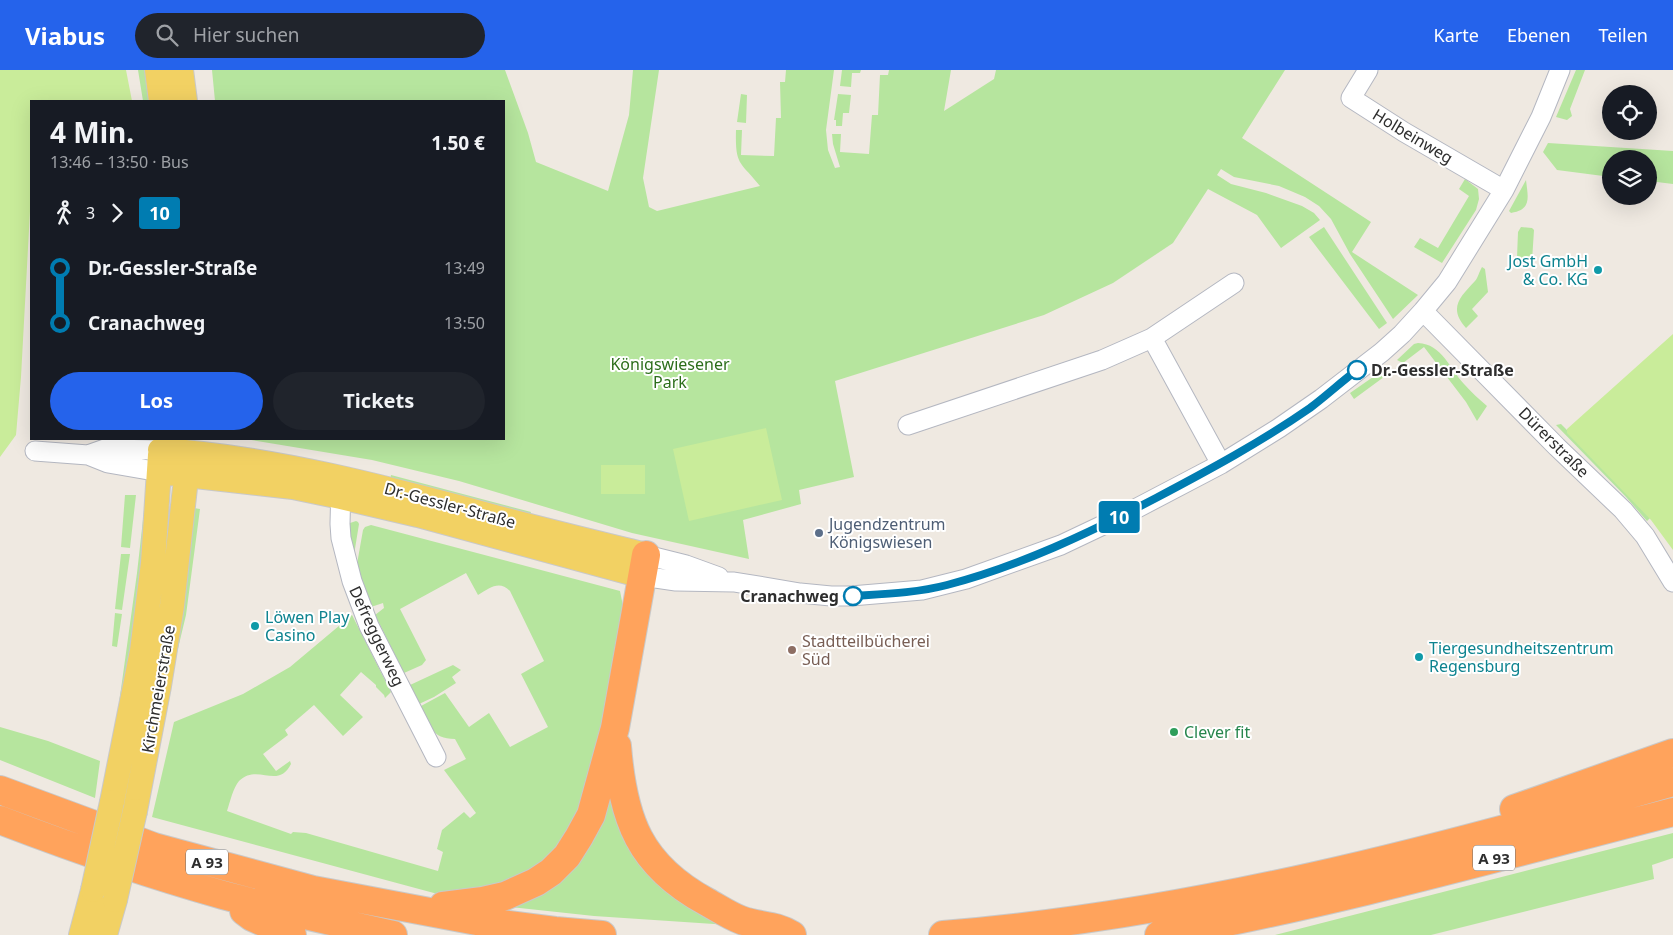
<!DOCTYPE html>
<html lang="de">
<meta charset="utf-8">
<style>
body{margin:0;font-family:"Noto Sans",sans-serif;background:#20242c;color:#f1f3f6;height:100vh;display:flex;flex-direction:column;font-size:19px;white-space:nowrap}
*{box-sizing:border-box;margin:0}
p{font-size:16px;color:#9ea1a6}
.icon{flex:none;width:28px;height:28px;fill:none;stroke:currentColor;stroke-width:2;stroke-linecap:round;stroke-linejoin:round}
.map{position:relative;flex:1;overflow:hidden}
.drawer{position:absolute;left:30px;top:30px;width:475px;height:340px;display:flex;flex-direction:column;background:#171b24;border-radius:0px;box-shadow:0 5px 20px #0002}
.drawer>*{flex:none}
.badge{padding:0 10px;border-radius:4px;font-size:18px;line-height:32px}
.tools{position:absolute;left:1602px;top:15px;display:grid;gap:10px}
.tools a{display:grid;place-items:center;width:55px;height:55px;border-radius:50%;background:#171b24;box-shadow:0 5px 20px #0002;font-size:25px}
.map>.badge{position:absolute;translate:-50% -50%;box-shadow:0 0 0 2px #fff}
.legs{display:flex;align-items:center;gap:8px;height:55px;padding:0 20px;font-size:16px}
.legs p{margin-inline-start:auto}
.headline{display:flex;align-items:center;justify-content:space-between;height:85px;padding:0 20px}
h1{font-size:28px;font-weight:700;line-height:38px}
.button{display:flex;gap:10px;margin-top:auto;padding:10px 20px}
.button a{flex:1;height:58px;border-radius:30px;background:#2563eb;color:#fff;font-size:20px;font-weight:700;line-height:58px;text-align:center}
.button a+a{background:#20242c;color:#f1f3f6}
ul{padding:0 20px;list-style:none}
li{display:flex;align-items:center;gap:18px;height:55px;font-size:19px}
li i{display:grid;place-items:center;width:8px;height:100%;margin:0 6px;background:currentColor}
li i::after{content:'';width:12px;height:12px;margin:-6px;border:4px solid;border-radius:50%;background:#171b24}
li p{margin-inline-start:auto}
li:first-child i{background:linear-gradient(#0000 50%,currentColor 0)}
li:last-child i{background:linear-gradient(currentColor 50%,#0000 0)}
header{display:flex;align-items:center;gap:30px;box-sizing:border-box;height:70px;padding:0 25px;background:#2563eb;color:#fff}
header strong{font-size:24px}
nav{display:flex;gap:28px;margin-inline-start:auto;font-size:18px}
.search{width:350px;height:45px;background:#20242c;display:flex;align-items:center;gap:12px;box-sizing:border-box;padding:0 18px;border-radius:28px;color:#9ea1a6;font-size:19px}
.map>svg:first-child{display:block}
.green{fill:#b6e59e}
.pitch{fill:#c9ec9a}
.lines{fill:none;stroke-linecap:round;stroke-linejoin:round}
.minor-casing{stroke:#b4b7c1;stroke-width:21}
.major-casing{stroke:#c9c9c9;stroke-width:26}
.highway-casing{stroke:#c9c9c9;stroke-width:30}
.minor{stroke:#fff;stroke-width:19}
.major{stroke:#f2d163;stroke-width:24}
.highway{stroke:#ffa35c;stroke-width:28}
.major-bridge-casing{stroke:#c9c9c9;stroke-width:26;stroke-linecap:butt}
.major-bridge{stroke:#f2d163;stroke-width:24}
.line-1-casing{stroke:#fff;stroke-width:11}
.line-1{stroke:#007cb1;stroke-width:8}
.culture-dot{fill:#0f9aa8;stroke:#fff;stroke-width:2}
.stop-1-dot{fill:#fff;stroke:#007cb1;stroke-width:2.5}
.service-dot{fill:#5c6f8a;stroke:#fff;stroke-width:2}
.education-dot{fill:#8d6e63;stroke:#fff;stroke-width:2}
.leisure-dot{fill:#2e9e5b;stroke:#fff;stroke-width:2}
.labels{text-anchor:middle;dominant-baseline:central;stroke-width:4;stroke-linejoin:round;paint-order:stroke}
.shield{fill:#fff;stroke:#6d6d6d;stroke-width:1}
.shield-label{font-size:15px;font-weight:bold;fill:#2e2e2e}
.street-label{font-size:16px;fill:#2e2e2e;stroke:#fff}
.culture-label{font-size:16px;fill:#0d838f;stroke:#fff;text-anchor:start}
.park-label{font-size:16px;fill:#2c6e1b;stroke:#fff}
.stop-label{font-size:16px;font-weight:bold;fill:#2e2e2e;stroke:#fff;text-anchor:start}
.service-label{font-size:16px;fill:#4e5e75;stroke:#fff;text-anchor:start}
.education-label{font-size:16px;fill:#785e54;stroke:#fff;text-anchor:start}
.leisure-label{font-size:16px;fill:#27864d;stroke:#fff;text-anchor:start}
</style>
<header>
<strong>Viabus</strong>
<div class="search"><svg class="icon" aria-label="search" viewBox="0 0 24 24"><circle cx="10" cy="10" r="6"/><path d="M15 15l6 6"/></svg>Hier suchen</div>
<nav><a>Karte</a><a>Ebenen</a><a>Teilen</a></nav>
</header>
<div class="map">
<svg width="1673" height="865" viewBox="0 0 1673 865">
<rect width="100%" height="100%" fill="#efe9e1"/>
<path class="green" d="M138 0H147L151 31H143Z
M212 0H505L528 63 536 92 608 121 629 45 633 0H659L643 108 649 137 657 141 760 116C740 91 735 96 736 60H742L741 85 774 86 776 48H781L780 12H785L786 0H834L826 60 828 80 835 98 840 97 833 74 832 64H841L840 82 869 84 872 45H878L880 5H888L889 0H951L944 41 994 9 996 0H1285L1242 68 1371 152 1352 182 1418 225 1393 249 1350 184 1331 149 1319 136 1305 127 1279 116 1234 107 1221 99 1217 105 1231 114 1266 123 1302 136 1314 143 1320 150 1281 178 1257 145 1208 119 1173 173 1113 213 1044 245 835 311 854 407 799 420 801 434 743 450 749 489 632 463 459 411 372 390 245 369H504V31H215Z
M842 0H861L860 3H852L851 17 840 16Z
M1576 0H1585L1570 39 1572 46 1567 50 1556 47Z
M741 24 747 25 746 53 737 52Z
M838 24 851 25 849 43H843L842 56H836V50H834Z
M1548 73 1673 81V114L1649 111V89H1611V107L1557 100 1543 82Z
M1465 109 1478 119 1479 129 1476 140 1442 193 1414 177 1420 168 1438 178 1469 126 1459 119Z
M1526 110C1528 127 1532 140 1511 143L1509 141Z
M1324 157 1387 253 1379 259 1309 167Z
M1521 157 1532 158 1534 160 1532 191 1524 197 1517 188 1518 162Z
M1482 197 1485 199 1488 222 1472 239 1478 246 1466 258C1448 238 1460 227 1475 211 1478 208 1479 202 1482 197Z
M1418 273C1442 274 1450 299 1464 314 1471 322 1479 329 1487 336L1477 351 1466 332 1424 277 1403 293 1397 290 1414 274Z
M1386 298 1388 300V304L1354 329 1350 323Z
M1561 354 1567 360 1569 359 1653 445 1647 451 1626 427 1556 355Z
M391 405 531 442 529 448 390 411Z
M125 425H136L130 478 121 477Z
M145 432 150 433 134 567 117 648 137 503Z
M194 438 200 439 186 545 163 641Z
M356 451 358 452 359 454 353 491 347 454Z
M371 455 620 521 622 531V544L587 741 532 808 445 826 152 747 174 652 243 624 290 597 352 545 391 622 385 628 384 625 376 617V615L361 602 340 625 363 647 343 666 314 635 285 660 288 665 263 684 276 701 290 691 291 694C278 720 258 693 239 711 233 718 230 732 227 741L291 764 293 762 306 763 438 801 443 782 437 779 442 760 464 742 470 748 476 743 444 700 466 689 455 669C431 669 430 655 421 636L445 623 469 657 489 643 510 677 548 657 521 604 544 591 510 521C499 510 490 518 478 525L466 503 400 539 426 590 422 595 404 603 375 545 384 538 383 533 371 537 364 518 357 494 363 460 365 457Z
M121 484H130L122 540 115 539Z
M115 543 122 544 117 577 112 576Z
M453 595 461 600 452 607 456 613 434 627 419 634 410 615Z
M0 657 48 671 100 691 95 728 0 690Z
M611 709 616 734 729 855 594 846 502 836 528 827Z
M1673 763V788L1652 795 1654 809 1431 865H1275Z"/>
<path class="pitch" d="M0 0H126L132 31H31V123L21 307 16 365 0 387Z
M1673 264V480L1651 450 1567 363V359Z
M766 358 782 430 689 451 673 379Z
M601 395H645V424H601Z"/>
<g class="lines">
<defs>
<path id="minor" d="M1368 0 1351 28 1404 62 1504 120
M1423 241 1557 377 1623 440 1645 466 1673 512
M1152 268 1221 394
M908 355 1102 290 1152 268 1234 213
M35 381 88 385 108 393 160 402
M88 385 105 379 160 380
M341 414 340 454 341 468 352 511 369 556 436 687
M646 485 686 495 719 507
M642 506 676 511 734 512 800 523 831 526H851L922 520 966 509 1061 475 1120 447 1221 394 1279 358 1321 329 1382 282 1402 264 1423 241 1447 212 1504 120 1541 47 1560 0"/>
<path id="major" d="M157 0 161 31
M181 0 185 31
M160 380C276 388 387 418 499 448 547 461 597 473 646 485
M160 402 293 417 341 427 418 445 642 506
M112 732 142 581 153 493 160 385
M135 741 159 616 172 536 188 390
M81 865 93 820
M105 865 115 830"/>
<path id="highway" d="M617 676C623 750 639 795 707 832 718 838 730 846 741 850 760 857 774 854 792 865
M0 720 154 777 313 820 477 851 555 861 602 865
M1514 739 1673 683
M0 750C73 778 148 804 223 825 279 840 336 852 393 865
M443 836 483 831 505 826 536 812 551 802 567 786 579 767 591 745 615 658 646 485
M244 841 252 847 292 865
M943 865C1191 845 1434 781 1673 712
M1159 865C1332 834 1502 786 1673 742"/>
</defs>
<use href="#minor" class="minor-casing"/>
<use href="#major" class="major-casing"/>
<use href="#highway" class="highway-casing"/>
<use href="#minor" class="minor"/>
<use href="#major" class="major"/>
<use href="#highway" class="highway"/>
<defs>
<path id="major-bridge" d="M93 820 112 732
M115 830 135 741"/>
</defs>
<use href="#major-bridge" class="major-bridge-casing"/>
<use href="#major-bridge" class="major-bridge"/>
</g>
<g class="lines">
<defs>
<path id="line-1" d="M853 526C884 524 916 523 947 515 1020 496 1089 463 1156 428 1209 400 1261 372 1310 338 1326 326 1341 312 1357 300"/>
</defs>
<use href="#line-1" class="line-1-casing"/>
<use href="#line-1" class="line-1"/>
</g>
<g class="culture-dot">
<circle cx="1598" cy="200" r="5"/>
<circle cx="255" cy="556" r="5"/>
<circle cx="1419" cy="587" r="5"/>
</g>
<g class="stop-1-dot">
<circle cx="1357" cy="300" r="9"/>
<circle cx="853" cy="526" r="9"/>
</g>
<circle class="service-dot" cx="819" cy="463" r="5"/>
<circle class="education-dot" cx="792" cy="580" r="5"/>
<circle class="leisure-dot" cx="1174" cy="662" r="5"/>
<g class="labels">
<g class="shield">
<rect x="1473" y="775.5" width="42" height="25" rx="4"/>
<rect x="186" y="779.5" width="42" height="25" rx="4"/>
</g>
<g class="shield-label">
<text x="1494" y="788">A 93</text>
<text x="207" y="792">A 93</text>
</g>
<g class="street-label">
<text transform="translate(1413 66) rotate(31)">Holbeinweg</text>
<text transform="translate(1554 372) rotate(45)">Dürerstraße</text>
<text transform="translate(450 435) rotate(15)">Dr.-Gessler-Straße</text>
<text transform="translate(377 566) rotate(65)">Defreggerweg</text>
<text transform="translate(158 619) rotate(-80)">Kirchmeierstraße</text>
</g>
<g class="culture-label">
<text x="1588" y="191" text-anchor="end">Jost GmbH<tspan x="1588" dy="18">&amp; Co. KG</tspan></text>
<text x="265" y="547">Löwen Play<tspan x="265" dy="18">Casino</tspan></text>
<text x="1429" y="578">Tiergesundheitszentrum<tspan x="1429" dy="18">Regensburg</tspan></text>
</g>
<g class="park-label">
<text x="670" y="294">Königswiesener<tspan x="670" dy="18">Park</tspan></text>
</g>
<g class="stop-label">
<text x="1371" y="300">Dr.-Gessler-Straße</text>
<text x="839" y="526" text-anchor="end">Cranachweg</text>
</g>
<g class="service-label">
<text x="829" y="454">Jugendzentrum<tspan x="829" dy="18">Königswiesen</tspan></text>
</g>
<g class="education-label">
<text x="802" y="571">Stadtteilbücherei<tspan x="802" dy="18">Süd</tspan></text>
</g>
<g class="leisure-label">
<text x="1184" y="662">Clever fit</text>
</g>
</g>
</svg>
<div class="tools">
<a><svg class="icon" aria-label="locate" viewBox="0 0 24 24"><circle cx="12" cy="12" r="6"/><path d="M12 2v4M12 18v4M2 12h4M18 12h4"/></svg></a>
<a><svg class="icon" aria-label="layers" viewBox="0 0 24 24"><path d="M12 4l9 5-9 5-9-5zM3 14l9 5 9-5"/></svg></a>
</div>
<b class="badge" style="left:1119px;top:447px;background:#007cb1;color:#fff">10</b>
<section class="drawer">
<div class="headline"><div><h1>4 Min.</h1><p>13:46 – 13:50 · Bus</p></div><b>1.50 €</b></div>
<div class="legs"><svg class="icon" aria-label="walk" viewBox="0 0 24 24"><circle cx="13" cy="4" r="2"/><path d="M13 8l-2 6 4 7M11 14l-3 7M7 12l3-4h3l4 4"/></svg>3<svg class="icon" aria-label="forward" viewBox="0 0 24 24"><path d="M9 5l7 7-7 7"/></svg><b class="badge" style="background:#007cb1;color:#fff">10</b></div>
<ul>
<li><i style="color:#007cb1"></i><b>Dr.-Gessler-Straße</b><p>13:49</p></li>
<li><i style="color:#007cb1"></i><b>Cranachweg</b><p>13:50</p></li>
</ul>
<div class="button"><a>Los</a><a>Tickets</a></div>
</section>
</div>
